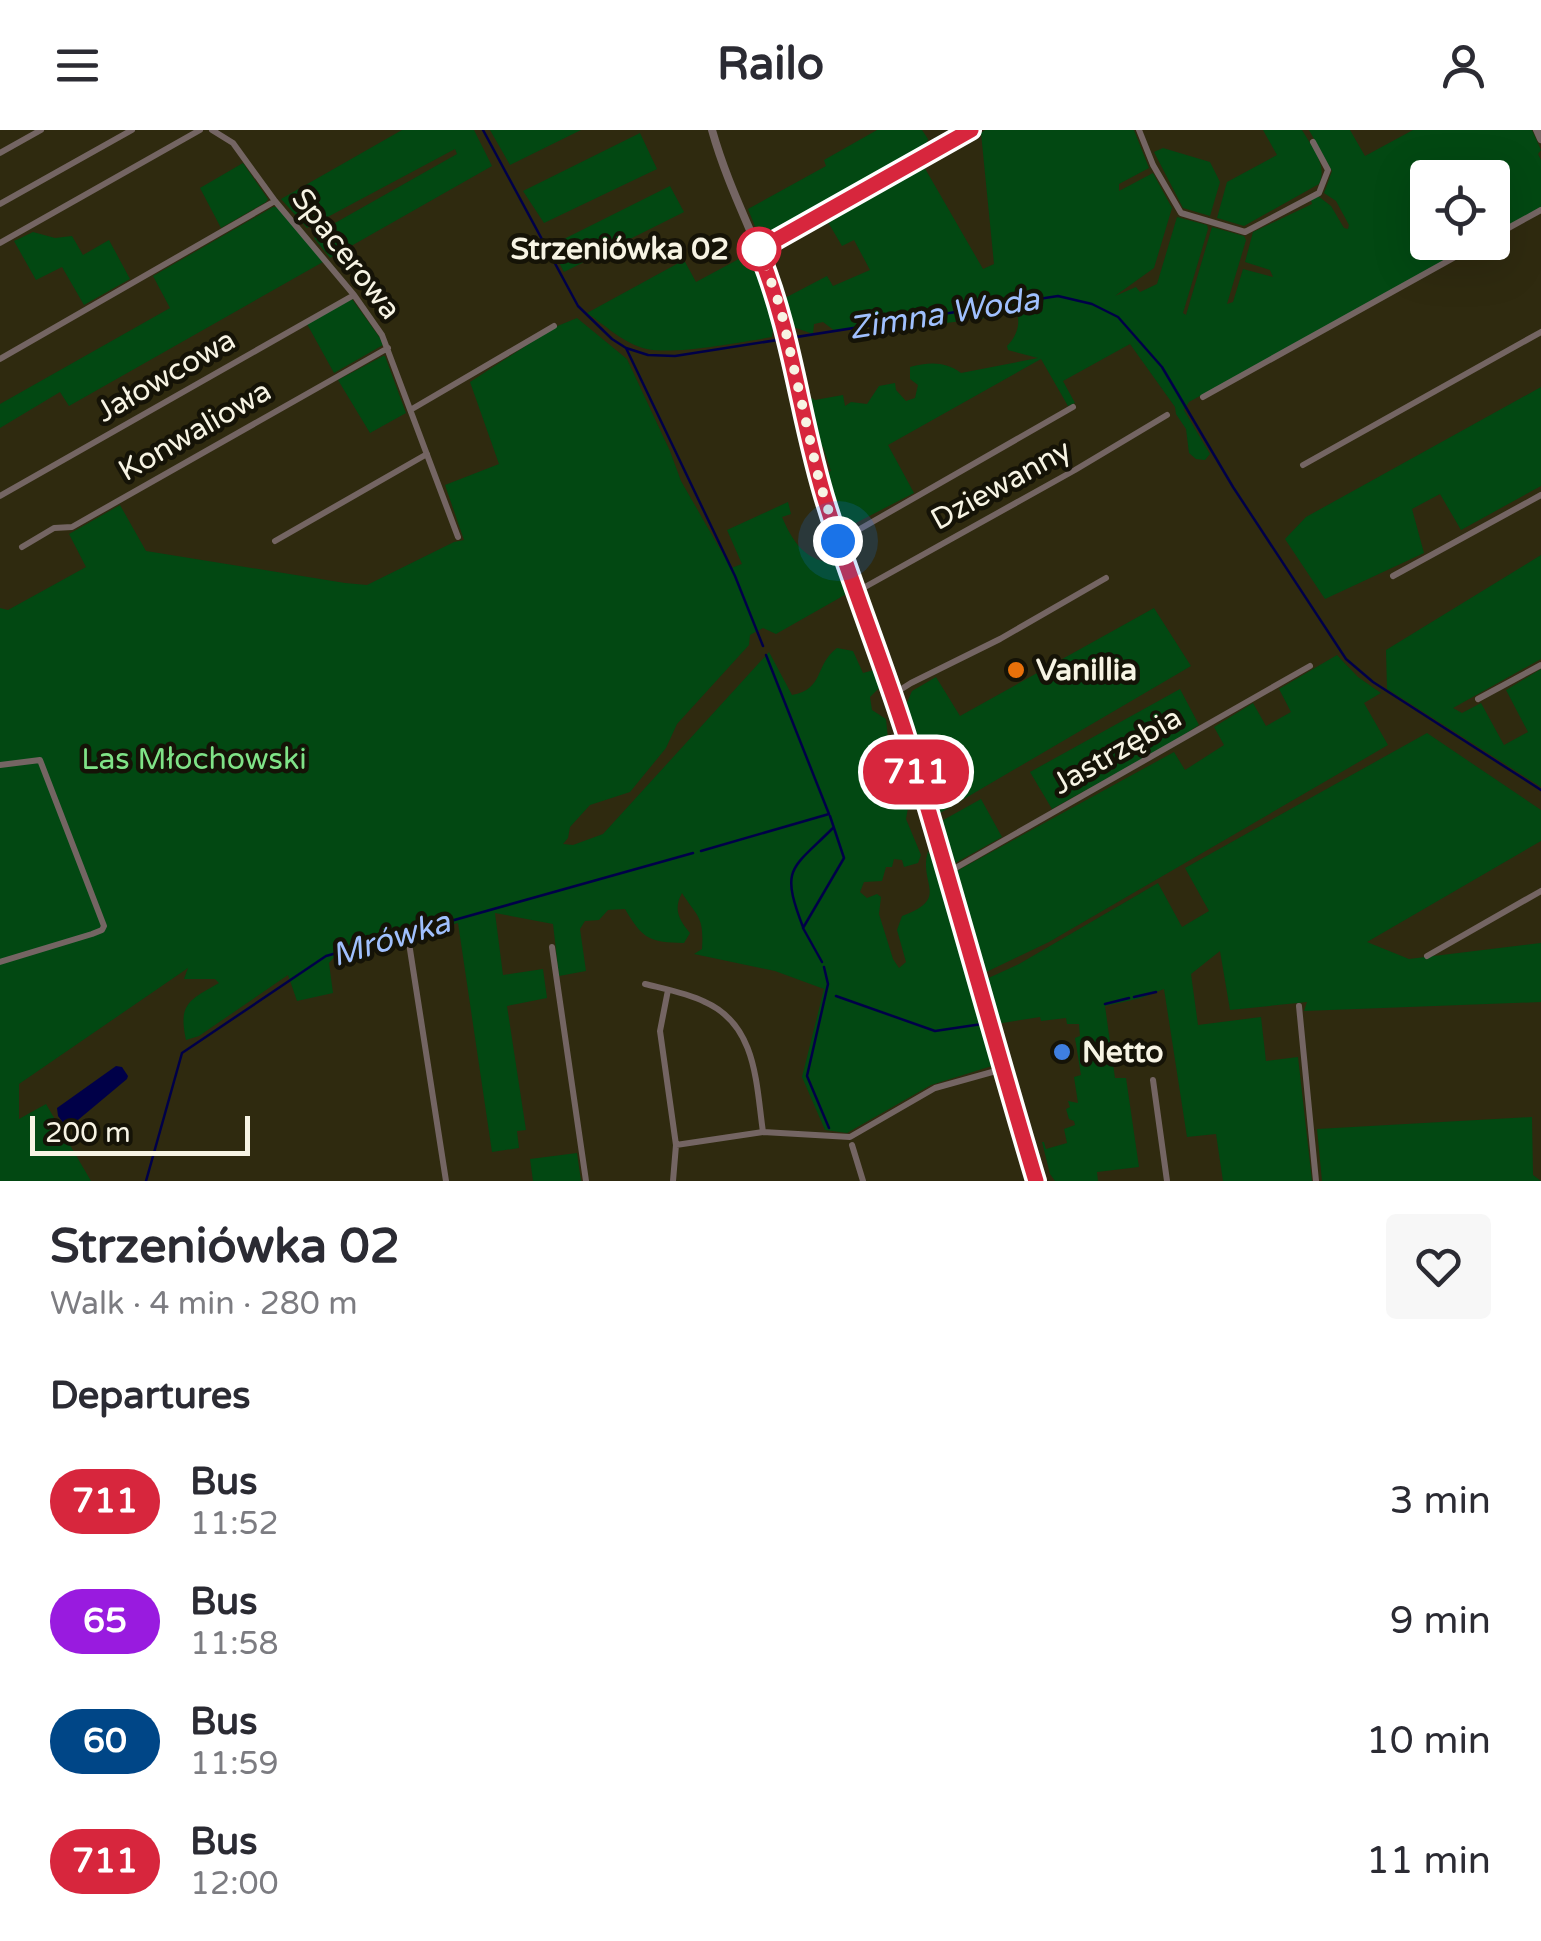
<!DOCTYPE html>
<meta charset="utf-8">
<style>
body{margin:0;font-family:"Varela Round",sans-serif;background:#f7f7f7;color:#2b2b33;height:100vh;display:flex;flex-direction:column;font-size:38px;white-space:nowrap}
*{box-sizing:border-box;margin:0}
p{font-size:32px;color:#7c7c81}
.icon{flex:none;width:55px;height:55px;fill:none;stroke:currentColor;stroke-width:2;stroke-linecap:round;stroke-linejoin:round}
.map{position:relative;height:1051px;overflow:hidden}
.side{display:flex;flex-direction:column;background:#fff;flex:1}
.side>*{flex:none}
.badge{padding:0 20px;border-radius:32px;font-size:35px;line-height:65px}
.fabs{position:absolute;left:1410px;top:30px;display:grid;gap:20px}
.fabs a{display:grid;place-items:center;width:100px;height:100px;border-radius:10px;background:#fff;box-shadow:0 10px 40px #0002;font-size:50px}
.scale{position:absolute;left:30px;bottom:25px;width:220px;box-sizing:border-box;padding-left:10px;border:5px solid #f7f4e4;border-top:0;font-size:28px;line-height:35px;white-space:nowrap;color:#f7f4e4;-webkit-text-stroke:8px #151307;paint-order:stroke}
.you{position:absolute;width:50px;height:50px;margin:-25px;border:8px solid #fff;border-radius:50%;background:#1a73e8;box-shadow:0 0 0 15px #1a73e833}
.map>.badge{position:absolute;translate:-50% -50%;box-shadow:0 0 0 5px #fff}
h2{padding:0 50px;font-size:38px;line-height:90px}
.round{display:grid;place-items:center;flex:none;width:105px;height:105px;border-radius:10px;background:#f7f7f7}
.overview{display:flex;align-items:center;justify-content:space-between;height:170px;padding:0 50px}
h1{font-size:48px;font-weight:700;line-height:75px}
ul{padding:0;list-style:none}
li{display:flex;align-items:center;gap:30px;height:120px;padding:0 50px}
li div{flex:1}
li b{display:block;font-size:38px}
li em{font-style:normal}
li .badge{min-width:110px;font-weight:700;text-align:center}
header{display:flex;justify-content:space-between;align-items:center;height:130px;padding:0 50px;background:#fff;font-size:45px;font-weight:700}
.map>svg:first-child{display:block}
.green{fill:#024812}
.water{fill:#000048}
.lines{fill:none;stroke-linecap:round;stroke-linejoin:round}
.stream{stroke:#000048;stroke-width:2.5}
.minor{stroke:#746563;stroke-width:6}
.tertiary{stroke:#746563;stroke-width:8}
.line-casing{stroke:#fff;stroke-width:22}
.line{stroke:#d7263d;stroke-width:15}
.walk{stroke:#f7f4e4;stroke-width:10;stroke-dasharray:0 18}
.stop-dot{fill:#fff;stroke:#d7263d;stroke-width:5}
.food-dot{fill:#e8710a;stroke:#151307;stroke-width:4}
.shop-dot{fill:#3f7fe0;stroke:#151307;stroke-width:4}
.labels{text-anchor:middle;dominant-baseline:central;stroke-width:9;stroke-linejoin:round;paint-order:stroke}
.stop-label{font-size:30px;font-weight:bold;fill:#f7f4e4;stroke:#151307;text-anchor:end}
.street-label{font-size:30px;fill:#f7f4e4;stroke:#151307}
.poi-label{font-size:30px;font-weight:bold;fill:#f7f4e4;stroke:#151307;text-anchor:start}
.park-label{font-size:30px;fill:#7fe387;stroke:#151307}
.water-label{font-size:32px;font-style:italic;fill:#a0c0fe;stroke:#151307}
</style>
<header><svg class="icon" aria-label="menu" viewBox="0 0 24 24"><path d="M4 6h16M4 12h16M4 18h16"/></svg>Railo<svg class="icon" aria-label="person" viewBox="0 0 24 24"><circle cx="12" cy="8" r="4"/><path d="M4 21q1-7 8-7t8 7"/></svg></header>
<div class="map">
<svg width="1541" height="1051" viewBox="0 0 1541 1051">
<rect width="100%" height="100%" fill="#2f2a0f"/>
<path class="green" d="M402 0H474L492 36 330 128 314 108 319 102 457 24 455 19 307 98 281 69Z
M490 0H581L510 35Z
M877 0H922L928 9 926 16 824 71 760 109 748 79 826 36 824 30Z
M985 0H1134L1149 38 1119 54V61L1153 43 1172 78 1154 138 1115 166 1136 157 1140 162 1157 154 1177 87 1207 95 1208 99 1183 183 1186 185 1212 97 1244 106 1246 110 1227 174 1233 172 1243 139 1273 147 1270 140 1245 132 1253 102 1312 74 1311 70 1318 66 1331 76 1344 98 1348 99 1349 95 1336 71 1324 63 1332 41 1309 0H1350L1365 26 1413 0H1532L1541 20 1538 24 1541 30V77L1493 104 1492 48H1428V112L1476 113 1189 272 1184 280 1210 324 1205 330 1196 329 1189 323 1186 299 1176 284 1175 277 1130 214 1063 251 1075 273 1068 276 1041 229 888 315 914 363 846 398 836 386 824 343 831 341 823 317 817 316 808 266 815 270 843 265 845 276 851 272 867 274 879 256 895 253 896 260 906 271 915 268 918 255 910 249V237C929 232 945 231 961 243L1038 228 1008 220 1007 216C1017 206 1022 192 1015 179L995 180 980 190 976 186 966 185 962 191 905 198 901 192 835 201 823 192 814 194 813 204 793 197 785 168 827 146 833 156 870 140 854 110 842 116 825 87 923 35 983 139 994 134 981 3Z
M1263 0H1302C1312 17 1328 35 1319 54L1244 96 1217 88 1227 52 1277 25Z
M640 3 657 39 544 93 523 61Z
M1163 18 1210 32 1220 52 1210 86 1183 78 1154 22Z
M243 33 268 69 266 72 221 98 200 58Z
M670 56 684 82 564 142 550 116Z
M273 77H277L323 132 69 276 60 262 0 298V274L170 178 153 146Z
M33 102 55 108 72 106 83 125 109 110 130 149 84 175 62 137 36 150 14 111Z
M750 123C762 148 777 179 772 207 743 212 673 225 647 219 624 214 606 196 587 183L684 130 696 152Z
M352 169 380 208 383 215 334 243 307 194Z
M577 188 627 229 670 321 681 351 731 438 742 434 727 400 788 372 791 384 782 387C792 410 803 429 831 433L835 427 850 462 776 504 763 498 750 505 749 515 677 594 666 618 630 662 590 675 570 697 568 708 563 714 573 715 603 704 769 522 792 565C825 559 814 535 837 518L853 521 863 543 874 540 881 556 870 567 872 580 886 589 888 609 893 614V626L910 667 906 689 921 725 918 733 904 737 902 730 894 729 892 737H886L882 751 864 752 860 762 867 768 877 764 881 767 879 784 893 829 899 838 906 832 897 800 902 786C951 768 918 755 928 721L939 743 992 936 931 955 847 1003 825 1000 802 947 824 859 775 841 694 824 702 819C704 786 698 788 682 763 673 779 679 790 690 803L684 813C650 812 643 810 625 779L608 780 599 790 585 791 580 799 586 841 559 846 553 794 495 783 503 845 543 839 547 868 507 876 526 1000 517 1001 519 1018 492 1022 458 793 336 825 329 833 333 863 297 871 288 845 199 906 186 910C178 874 189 870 219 853L215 849H184L188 838 19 954V989L46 974 91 1051H0V478L8 480 86 437 69 404 120 375 146 421 345 453 367 455 454 412 464 410 445 355 499 334 470 252 555 197Z
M383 226H385L406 283 370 303 338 250Z
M1541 257V356L1461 400 1440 364 1412 379 1424 423 1325 469 1285 409 1306 387Z
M1541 425V529L1453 578 1462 583 1481 573 1504 615 1528 602 1506 560 1541 539V657L1387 559 1386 520Z
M1154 478 1191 536 935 686 905 577 912 561 936 547 960 586Z
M1337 525 1358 547 1381 563 1364 573 1388 615 1049 812 980 845 953 743 1174 622 1185 640 1224 615 1214 597 1253 573 1266 596 1291 582 1279 559Z
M1180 559 1199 595 1171 613 1052 679 1030 642Z
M1427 603 1541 680V711L1367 812 1409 829 1541 813V872L1304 881 1307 872 1230 880 1220 821 1191 844 1198 895 1261 887 1266 931 1298 927 1312 1051H1223L1216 1004 1187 1007 1164 859 1141 868 1105 876 1115 948H1126L1139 1037 1097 1042 1098 1051H1055L1050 1044 1042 1012H1044L1046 1019 1067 1013 1064 999 1075 995 1074 991 1069 989 1066 979 1070 977 1068 971 1078 973 1074 947 1081 945 1075 908 1080 906 1079 894H1067L1066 888 1041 891 1040 887 996 894 982 851 1019 834 1158 753 1182 797 1209 781 1185 738Z
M981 669 1002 707 950 736 938 693Z
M1532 987 1533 1045 1541 1051H1322L1317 999Z
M577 1023 581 1051H533L530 1029Z"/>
<path class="water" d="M116 936 122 937 128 946 127 949 72 995 64 994 58 986 57 978Z"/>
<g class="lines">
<path class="stream" d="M483 0 578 176 612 209 626 218 648 225 675 226 1058 166 1092 174 1118 187 1162 237 1233 357 1346 529 1373 552 1541 660
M626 218 735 446 763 516
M701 721 829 684 766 525
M803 797C780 737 791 740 833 698
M822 832 803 798 844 728 830 686
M824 837 828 854 807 946 829 998
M836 866 935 901 982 894 986 910
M1134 867 1156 862
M1105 874 1129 868
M146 1051 182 923 326 826 693 723"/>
<path class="minor" d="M212 0 233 13 275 71 354 165 382 205 458 407
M1139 0 1153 35 1181 83 1245 102 1319 63 1328 40 1313 12
M0 23 41 0
M0 74 132 0
M1492 107 1541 80
M0 113 200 0
M0 229 275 71
M1203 267 1482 112
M412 279 554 196
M1303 335 1541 202
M0 366 354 165
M275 411 427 324
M839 411 1073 277
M22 417 54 398 72 397 388 218
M1393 446 1541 365
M856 462 1075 340 1167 285
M892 565 911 553 1000 509 1106 448
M1478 569 1541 535
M0 635 40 630 104 796 102 800 92 804 0 832
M945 744 1310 536
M409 813 446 1051
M552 817 586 1051
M1427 826 1541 761
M645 854C665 859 687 863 705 872 757 895 756 954 763 1002
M668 860 660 901 676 1015 673 1051
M1299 876 1316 1051
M1153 950 1167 1051
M676 1015 763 1002 850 1007 935 958 1003 939
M852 1015 863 1051"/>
<path class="tertiary" d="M712 0C729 61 760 116 780 176L819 350 904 601 1036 1051
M1537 0 1541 9
M758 120 971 0"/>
</g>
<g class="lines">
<defs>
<path id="line" d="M971 0 758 120C793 203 800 292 827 376 850 451 880 524 904 599 950 748 991 901 1036 1051"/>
</defs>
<use href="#line" class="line-casing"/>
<use href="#line" class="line"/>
<path class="walk" d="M759 119 780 176 819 350 838 411"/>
</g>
<circle class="stop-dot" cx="759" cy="119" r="20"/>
<circle class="food-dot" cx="1016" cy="540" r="10"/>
<circle class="shop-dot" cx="1062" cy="922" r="10"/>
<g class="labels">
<g class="stop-label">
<text x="729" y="119">Strzeniówka 02</text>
</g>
<g class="street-label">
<text transform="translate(346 124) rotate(52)">Spacerowa</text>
<text transform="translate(166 246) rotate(-30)">Jałowcowa</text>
<text transform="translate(195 301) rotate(-30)">Konwaliowa</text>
<text transform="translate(1001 355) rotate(-29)">Dziewanny</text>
<text transform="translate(1117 621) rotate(-30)">Jastrzębia</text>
</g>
<g class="poi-label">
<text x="1036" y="540">Vanillia</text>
<text x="1082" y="922">Netto</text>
</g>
<g class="park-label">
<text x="194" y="629">Las Młochowski</text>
</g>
<g class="water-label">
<text transform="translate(944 184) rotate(-9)">Zimna Woda</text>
<text transform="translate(391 809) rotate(-17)">Mrówka</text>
</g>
</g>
</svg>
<div class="fabs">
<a><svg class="icon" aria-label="locate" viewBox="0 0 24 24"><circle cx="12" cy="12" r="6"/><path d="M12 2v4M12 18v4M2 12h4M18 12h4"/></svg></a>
</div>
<div class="scale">200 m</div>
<div class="you" style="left:838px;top:411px"></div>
<b class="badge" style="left:916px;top:642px;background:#d7263d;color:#fff">711</b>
</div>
<section class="side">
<div class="overview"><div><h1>Strzeniówka 02</h1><p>Walk · 4 min · 280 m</p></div><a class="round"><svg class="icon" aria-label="heart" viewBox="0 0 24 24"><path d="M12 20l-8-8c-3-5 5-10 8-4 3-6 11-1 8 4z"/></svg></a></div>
<h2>Departures</h2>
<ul>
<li><span class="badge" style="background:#d7263d;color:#fff">711</span><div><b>Bus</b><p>11:52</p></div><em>3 min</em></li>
<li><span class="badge" style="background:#991bdf;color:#fff">65</span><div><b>Bus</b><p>11:58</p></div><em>9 min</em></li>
<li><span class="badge" style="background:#004687;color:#fff">60</span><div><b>Bus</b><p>11:59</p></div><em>10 min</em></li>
<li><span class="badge" style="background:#d7263d;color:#fff">711</span><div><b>Bus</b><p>12:00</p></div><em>11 min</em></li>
</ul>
</section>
